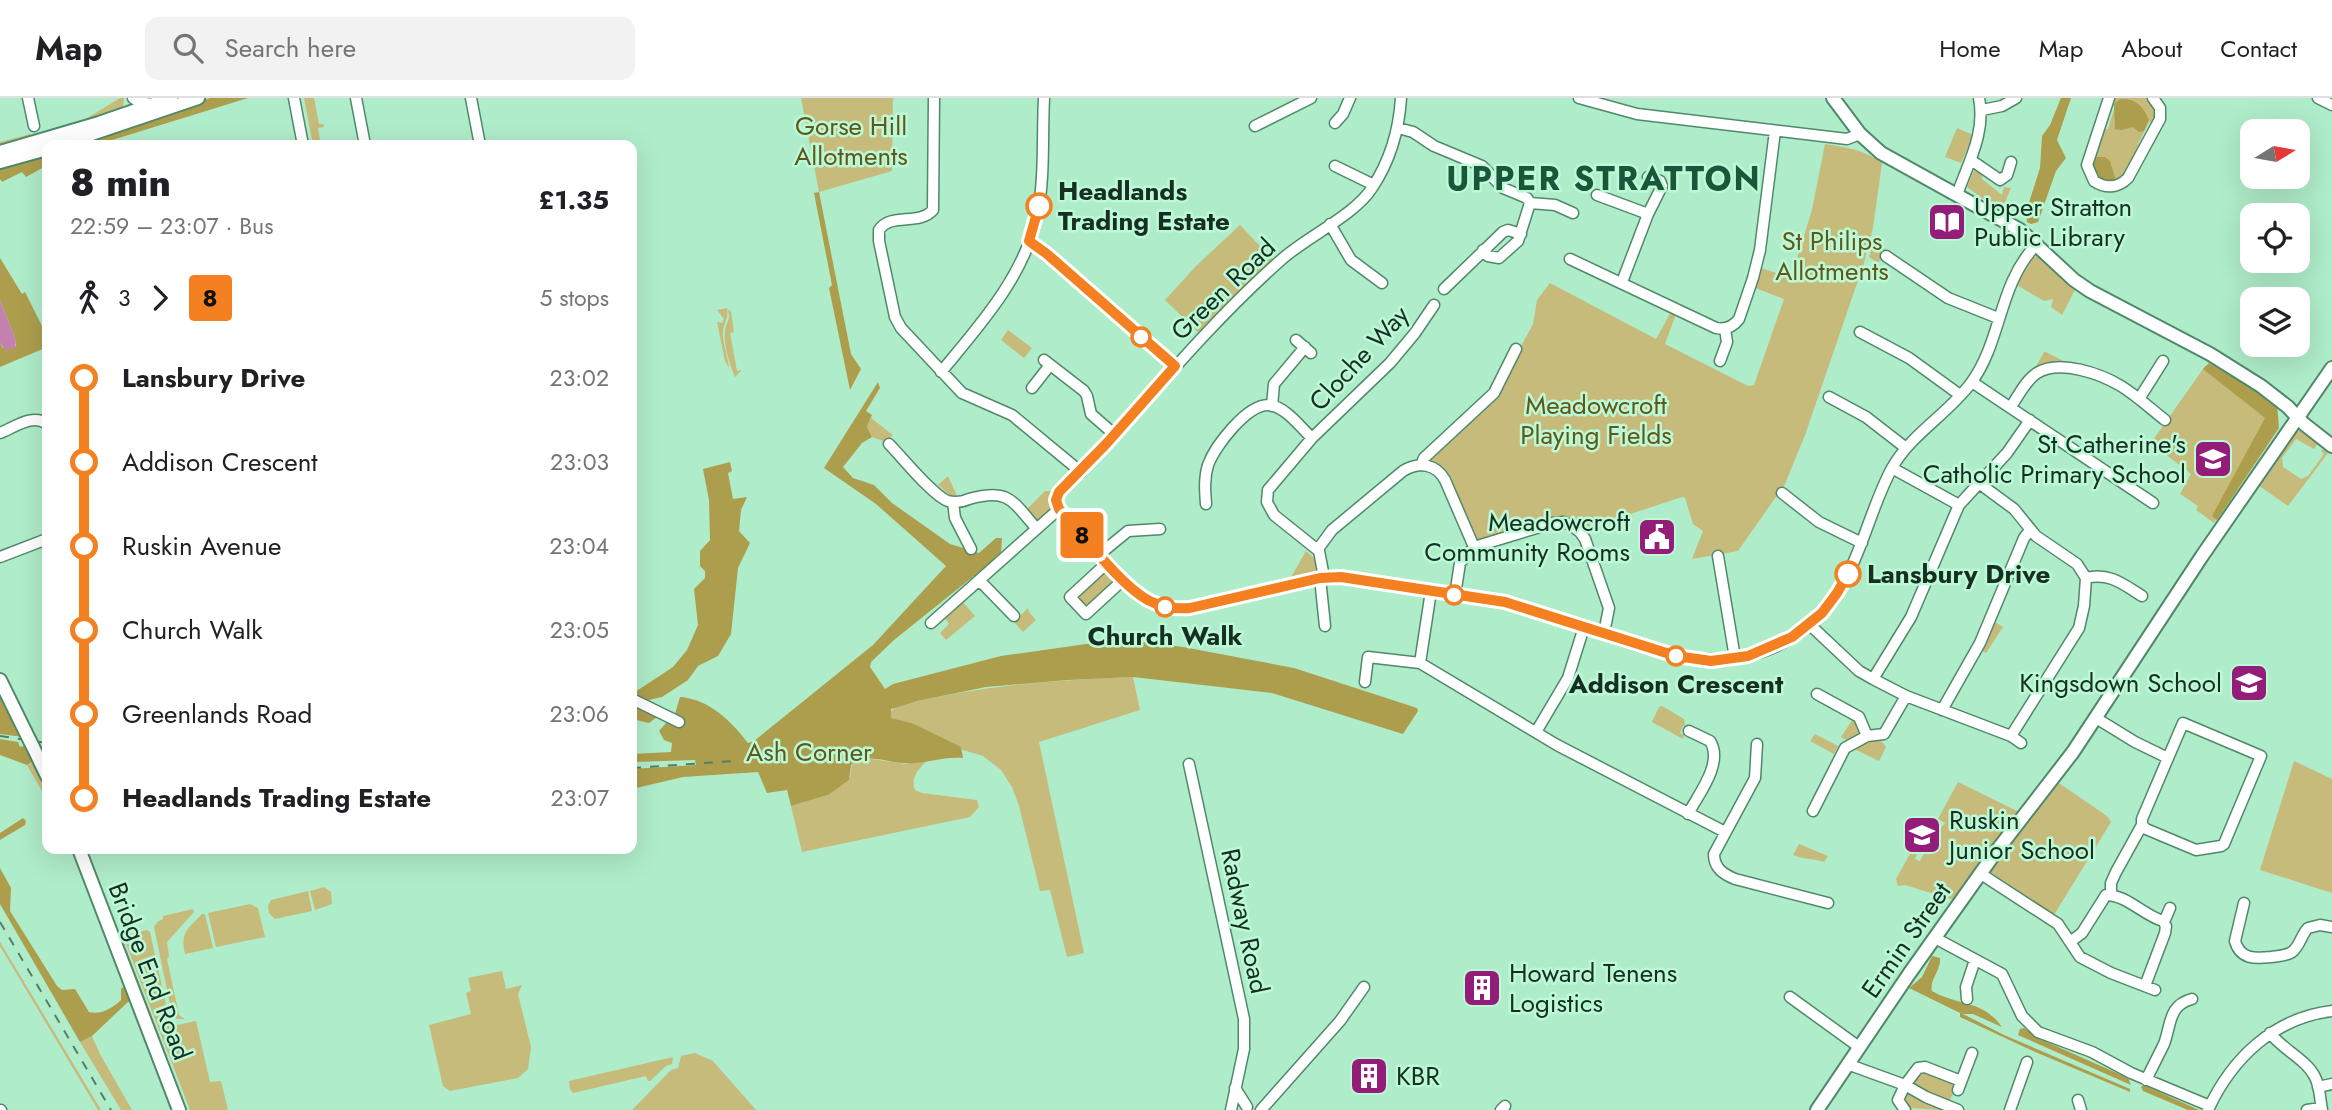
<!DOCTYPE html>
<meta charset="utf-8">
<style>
body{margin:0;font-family:Jost,sans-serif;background:#f2f2f2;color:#202124;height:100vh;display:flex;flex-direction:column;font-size:26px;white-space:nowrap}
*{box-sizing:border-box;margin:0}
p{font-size:23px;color:#757577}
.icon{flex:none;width:38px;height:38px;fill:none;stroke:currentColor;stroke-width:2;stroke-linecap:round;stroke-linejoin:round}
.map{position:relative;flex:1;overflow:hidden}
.sheet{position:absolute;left:42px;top:42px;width:595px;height:714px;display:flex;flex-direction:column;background:#fff;border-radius:14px;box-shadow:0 7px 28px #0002}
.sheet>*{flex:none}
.badge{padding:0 14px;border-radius:5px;font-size:24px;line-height:46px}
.needle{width:46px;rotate:79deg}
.controls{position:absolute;left:2240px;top:21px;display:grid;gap:14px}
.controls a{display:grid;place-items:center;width:70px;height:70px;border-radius:14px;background:#fff;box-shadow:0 7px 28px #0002;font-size:35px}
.map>.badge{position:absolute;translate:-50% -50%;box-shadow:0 0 0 4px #fff}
.legs{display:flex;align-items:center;gap:10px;height:77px;padding:0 28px;font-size:23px}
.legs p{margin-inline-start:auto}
.headline{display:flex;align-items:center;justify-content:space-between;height:119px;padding:0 28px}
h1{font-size:38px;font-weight:800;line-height:52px}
ul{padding:0 28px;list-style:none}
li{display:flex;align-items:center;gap:24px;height:84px;font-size:26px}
li i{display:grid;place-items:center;width:10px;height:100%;margin:0 9px;background:currentColor}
li i::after{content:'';width:18px;height:18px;margin:-9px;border:5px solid;border-radius:50%;background:#fff}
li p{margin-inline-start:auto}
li:first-child i{background:linear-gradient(#0000 50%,currentColor 0)}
li:last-child i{background:linear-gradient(currentColor 50%,#0000 0)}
header{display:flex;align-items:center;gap:42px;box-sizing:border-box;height:98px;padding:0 35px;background:#fff;border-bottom:2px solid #e0e0e0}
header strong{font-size:33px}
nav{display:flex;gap:38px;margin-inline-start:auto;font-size:24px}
.search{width:490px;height:63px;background:#f2f2f2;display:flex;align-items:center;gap:18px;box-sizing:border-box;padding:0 24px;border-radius:14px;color:#757577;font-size:26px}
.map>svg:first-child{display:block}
.green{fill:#c7bb7b}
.forest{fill:#ad9e4d}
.water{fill:#c480af}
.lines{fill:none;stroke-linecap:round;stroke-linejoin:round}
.minor-casing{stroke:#4f896a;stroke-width:13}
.major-casing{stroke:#4f896a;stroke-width:16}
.minor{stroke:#fff;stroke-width:10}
.major{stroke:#fff;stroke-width:12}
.rail{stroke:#567d67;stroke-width:2;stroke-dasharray:9 9;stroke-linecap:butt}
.major-bridge-casing{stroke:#4f896a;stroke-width:16;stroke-linecap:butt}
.major-bridge{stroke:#fff;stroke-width:12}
.line-1-casing{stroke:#fff;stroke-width:16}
.line-1{stroke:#f48021;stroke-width:10}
.stop-1-dot{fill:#fff;stroke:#f48021;stroke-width:3.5}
.labels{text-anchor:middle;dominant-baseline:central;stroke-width:5;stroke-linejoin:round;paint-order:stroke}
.park-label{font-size:26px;fill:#62571a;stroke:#bcf9d6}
.stop-label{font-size:26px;font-weight:bold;fill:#172f22;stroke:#bcf9d6;text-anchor:start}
.poi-label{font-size:26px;fill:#172f22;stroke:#bcf9d6;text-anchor:start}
.street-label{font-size:26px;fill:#172f22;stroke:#bcf9d6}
.district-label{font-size:33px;font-weight:bold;letter-spacing:2px;fill:#1a563a;stroke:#bcf9d6}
</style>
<header>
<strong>Map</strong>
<div class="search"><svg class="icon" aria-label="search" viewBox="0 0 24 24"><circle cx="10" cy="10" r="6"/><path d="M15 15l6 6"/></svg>Search here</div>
<nav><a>Home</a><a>Map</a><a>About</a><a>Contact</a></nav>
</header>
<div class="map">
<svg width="2332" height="1012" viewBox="0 0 2332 1012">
<rect width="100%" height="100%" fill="#afecc9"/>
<path class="green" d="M120 0H124L123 9 118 14 0 50V44L30 36 31 38 84 22Z
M304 0H314L319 26H323L324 29 318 30 321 47H313Z
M801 0H893L892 73 819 94Z
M2112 0H2147L2155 7 2156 24H2149L2138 46 2141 51 2126 78 2113 85 2091 61 2101 32 2108 31 2115 8 2111 3Z
M1957 30 1973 37 1961 65 1945 59Z
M1825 46C1846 49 1865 52 1882 65L1873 130 1864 165 1805 337 1785 386 1738 453 1692 461 1703 433 1693 426 1685 400 1682 399 1582 432 1567 422 1480 443 1474 439 1429 360 1495 297 1533 226 1537 202 1550 185 1656 241 1671 214 1676 216 1665 246 1748 288 1754 287 1784 201 1755 190 1761 170 1791 180 1812 112Z
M1975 70 1983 73 1982 81 2002 97 2004 89 2011 90 2001 114 1967 89Z
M1240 127 1274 163 1200 236 1165 202 1196 168Z
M1874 143 1881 146 1886 153 1878 165 1869 159Z
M2037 158H2042L2076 190 2062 217 2051 209 2053 201 2044 203 2015 186C2020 176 2026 162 2037 158Z
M727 210C729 220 724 224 723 233 722 245 728 258 729 270L725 263 717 224 722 225 724 221 717 212Z
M728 211 731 214 734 234 730 235 737 273 742 272 735 279C730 267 723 246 725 233 726 221 731 226 728 211Z
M1008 232 1032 250 1024 260 1001 242Z
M2044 254H2046L2067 265H2050L2034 272Z
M2205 268 2273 316 2272 331 2214 425 2196 412 2198 408 2180 396 2191 376 2151 345Z
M871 320 893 337 886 344 872 339 867 329Z
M2296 333H2301L2318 345 2314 351 2296 341 2282 360 2283 369 2301 381 2308 378 2324 356 2321 353 2323 351 2328 355 2288 408 2258 387Z
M948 378 957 398 950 397 938 387Z
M1045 393H1053L1049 403 1051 411 1040 421H1036L1028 414V410Z
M1306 453 1316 462 1318 471 1316 475 1290 481Z
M1108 473 1116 481 1115 488 1088 512 1076 502 1077 495 1101 474Z
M961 502 975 518 946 542 940 535 949 526 944 519Z
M1028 510 1029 514 1036 522 1023 534 1014 524Z
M1995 524 2003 529 1986 555 1981 552Z
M1133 579 1140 612 1039 644 1084 855 1067 859 1050 792 1040 793 1019 708 1012 689 1001 672 983 658 963 652 912 625 890 620V615L896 608C974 588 1053 582 1133 579Z
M1662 608 1684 621 1685 628H1683L1680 635 1684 637 1683 641 1652 624 1659 609Z
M1853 621 1858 623 1861 635 1847 642 1841 639Z
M1815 636 1838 648 1834 656 1810 643Z
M1875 641 1881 643 1886 649 1879 663 1850 649Z
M34 661 47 688 43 692V695L27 667 31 666Z
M872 661 905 666 928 662C919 670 910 680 915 692L922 695 977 702 979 709 970 719 802 754 791 708 828 697 850 679 852 665Z
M2294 663 2332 681V795L2260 772Z
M2053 681 2107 718 2111 724 2054 817 1990 774Z
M1958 684 2019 714 1954 802 1905 787 1898 788 1896 781 1911 754 1917 757 1915 761 1920 763 1932 740 1945 725 1938 721Z
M1799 746 1828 758 1824 764C1814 760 1804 762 1793 757Z
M324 789 331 794 332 806 315 812 310 793Z
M308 793 312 813 275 821 269 815 268 808 271 802Z
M250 806 258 810 265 839 216 849 208 815Z
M193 811 194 814 167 844 169 858 167 861 179 917 185 921H177L172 916 154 829 157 824 163 821V818Z
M202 816H205L213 850 185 856C180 834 187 832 202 816Z
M147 832 150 834 169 920 177 927 196 923 210 984 221 983 228 1012H190L123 838Z
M0 844 101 1012H98L0 848Z
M122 845H124L167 958 164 959Z
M502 873 506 891 522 887 518 896 531 949 528 971 518 980 450 993 443 988 429 927 471 916 466 895 471 893 468 880Z
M92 938 100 956 132 1012H121L80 944Z
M695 955 713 963 756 1012H632L671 972 678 970 681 958Z
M673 959 672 966 666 968 650 983H648L646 978 573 995 570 991 569 983Z
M1920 973 1951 982 1955 991 1949 1004 1914 986 1913 982Z
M1909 995 1943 1012 1909 1010 1903 1004 1904 996Z"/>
<path class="forest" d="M210 0H248L96 47H73Z
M2061 0H2071L2057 42 2066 60 2056 73 2038 124 2031 126 2027 124 2026 114 2040 70 2042 38 2050 27Z
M2120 1C2136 0 2143 8 2149 22L2144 33 2139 34 2133 29 2121 32 2115 31 2114 6Z
M47 55V71L44 69 26 79 22 74 2 84 0 81V69Z
M2097 59H2105L2110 63 2115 80 2113 85 2101 83 2093 75 2092 62Z
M819 94 851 256 861 271 850 292 829 190 832 187 814 95Z
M0 160 22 196 25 194 47 238 45 250 0 269V245L3 250 16 248V243L0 202Z
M2209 265 2277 305 2279 330 2217 422 2212 418 2265 320 2203 271Z
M878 284 880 290 866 313 872 317 867 329 872 339 862 345 843 369 853 380 874 387 892 405 950 446 979 455 996 440H1002L1001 454 990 465 894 542 871 564 870 569 885 591 893 586 1001 558 1093 545 1134 543 1183 549 1294 570 1417 610 1418 613 1403 636 1272 595 1133 579 1068 582 986 589 917 603 891 611V620L912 625 961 649 963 660C942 658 924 667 903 665 886 664 865 654 851 667L849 682 828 697 791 708 787 692 767 695 758 674 683 679 632 691V671L696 667 695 662 632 664V656L671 654 672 645 664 642 659 633 666 625 672 626 680 599C709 601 731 623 748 645L754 643 873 547 946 468 876 406 824 370Z
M730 364 732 373 728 375 733 401 747 399 741 412 739 433 750 445 738 470 731 536 718 558 698 568 688 582 662 599 644 603 635 594 673 569 687 552 698 527 694 491 705 480V473L700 468V453L710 442 709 402 703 371Z
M0 593 23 639 0 636Z
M632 607H634L657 619 649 625 632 621Z
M0 641 18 644 20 649 27 647 34 663 27 667 0 657Z
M23 720 26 723 25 727 0 742V735Z
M0 770 11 790 10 813 57 888 62 892 75 891 89 914C101 917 113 910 121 902V891L124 888 131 904H128L92 938 80 944 0 806Z
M1932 858 1940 860C1941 873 1929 882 1932 893 1957 908 1982 901 2002 929L1973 916H1963L2004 937 2130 991V994L2033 953 1960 919V915L1909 890 1922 879Z
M2024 930 2040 941 2128 980 2131 987 2018 937 2020 931Z
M2144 987 2199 1012H2188L2143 993 2141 989Z"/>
<path class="water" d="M0 202 16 243 15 250 5 252 0 245Z"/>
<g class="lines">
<defs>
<path id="minor" d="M28 0 34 28
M133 0 139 4 152 6
M294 0 303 47
M356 0 365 47
M471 0 480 47
M934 0 933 112C919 128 891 114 879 132V143L895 219 901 230 962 295 1012 317 1081 374
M1401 0C1399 32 1390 63 1372 90 1354 118 1306 139 1281 162 1221 215 1169 276 1116 336 1098 357 1075 376 1057 397L1056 403 1059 411C1082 437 1122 491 1152 504 1164 510 1177 511 1190 510L1320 480 1341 479C1379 485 1417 491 1456 497 1473 500 1491 501 1508 505 1612 530 1733 614 1824 512 1860 472 1867 416 1892 370 1911 336 1948 316 1971 285 2002 243 1998 187 2036 147
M1579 0 1637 16 1847 41 1860 36
M2109 0 2087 67 2094 83C2106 91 2118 90 2128 80L2160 21V10L2153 0
M2318 0 2332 7
M1982 12 2002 8 2016 0
M1335 25 1343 16 1350 0
M1255 28 1311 0
M1398 30 1413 34 1434 48 1482 68 1503 90 1527 100 1530 105
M1971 62 2000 82 2007 77 2011 64
M1335 68 1374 87
M1597 97 1648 116
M1957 97C1968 65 1986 35 1979 0
M1530 105 1555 107 1573 115
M1330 126 1351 162 1382 185
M1029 143 1047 156 1175 269
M1483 152 1488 158 1499 160 1518 143 1530 105
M1886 158 1948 200 1998 220
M1570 161 1716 230C1726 232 1733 229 1739 221L1753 180 1760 152 1775 33
M1622 184 1648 116 1662 88 1660 83 1648 79
M1444 191 1503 134 1508 132 1521 136
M1860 234 1909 260 1960 297
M1296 242 1311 255
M1044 262 1084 293 1087 298 1091 316 1115 337
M1720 263 1727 244 1725 231
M941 274C979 228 1023 180 1037 119 1045 81 1042 39 1044 0
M1972 284 2153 405
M1032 290 1050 267
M1829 299 1866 319 1906 350
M2139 301 2163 263
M1272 308 1274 286 1305 249
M2011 309C2018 298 2026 282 2037 275 2060 261 2101 276 2121 288 2137 298 2151 311 2165 322
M0 335C15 329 33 315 47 326
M889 346C902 359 933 398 948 403 955 405 962 404 969 401 1008 390 1012 402 1036 430
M1421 367 1424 360 1494 295 1516 251
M1892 370 1959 407
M1782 395 1819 424 1862 445
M953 404 955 420 971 451
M1206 406C1205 393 1204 380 1208 367 1215 348 1247 306 1269 307 1285 308 1301 330 1312 340
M1474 449 1553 425 1564 424 1572 428 1580 434 1585 441 1609 510 1604 535
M1318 451 1332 432 1403 373C1419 363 1436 366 1445 382L1474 449 1460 465 1455 497
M1100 456 1128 433 1160 431
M1718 458 1735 560
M0 459 47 441
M1107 465 1070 499 1086 516 1123 482
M1324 479 1319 453 1274 417 1267 404 1268 392 1312 340 1390 265 1415 235 1434 207
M1320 480 1325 528
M2086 480C2109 474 2123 486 2142 498
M979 482 1014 518
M1431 493 1420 565 1557 647 1725 734
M931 525 1059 411
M1809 526 1859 573 1873 581 1906 598 2011 638 2079 530 2084 508 2086 480 2077 466 2036 438 2014 411 1980 386
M1873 581 1911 519 1959 407 2007 355 2030 322
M1365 584 1368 559 1420 565
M1817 596 1859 619 1867 638
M632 601 679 624
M1942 612 1980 545 2024 440 2030 432
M2096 620 2135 644 2168 660
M2183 625 2261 658 2224 746 2221 748 2196 752 2146 731 2142 727V721Z
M1536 634 1568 580 1584 529
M2011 638 2021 645
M1757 646 1755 680 1714 756C1714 770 1723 776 1735 781L1828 805
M1189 666 1244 921V951L1231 1012
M1813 713 1845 650 1867 638 1884 636 1906 598
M1688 716C1698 697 1724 665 1710 643L1689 633
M1981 776 2058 826 2080 859 2111 875 2155 892
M2111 797V785L2116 774 2142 727
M2244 805 2235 843C2240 861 2254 861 2271 859 2278 858 2286 858 2292 854 2300 848 2301 837 2308 830L2320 827 2332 829
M2164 824 2170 810
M1935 840 2002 876 2022 918 2038 934 2092 954 2131 975 2210 1008
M2070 844 2082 835 2106 797C2127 797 2143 817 2163 823L2166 828 2165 835 2145 888
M1790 899 1859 949
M1967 901 1966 889 1975 862
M2270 935C2283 952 2306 961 2315 979 2320 989 2320 1001 2322 1012
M1847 966 1905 987 1926 999 1958 1012
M2146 982C2152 970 2158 958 2164 946 2171 928 2168 907 2192 901
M2318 989 2332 986
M1235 990 1247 1009
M1958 992 1972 955
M2078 1002 2081 1012
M0 1012H1
M1261 1012 1340 923 1364 889
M1501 1012 1505 1008
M1905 1012 1898 1002 1905 987 1918 970 1925 969 1961 983
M2010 1012 2027 964
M2208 1012C2232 960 2274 920 2332 913
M2307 1012 2321 1010"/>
<path id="major" d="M1833 0 1860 36 1881 55 2020 132 2074 182 2090 193 2210 256 2261 288 2288 309 2304 326 2332 348
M59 47 198 0
M0 54 99 25 171 0
M0 64 47 51
M0 582 25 633
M33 649 47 678
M79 751 179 1012
M1817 1012 1909 876 1995 755 2073 654 2202 458 2332 270"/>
</defs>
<use href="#minor" class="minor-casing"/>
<use href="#major" class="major-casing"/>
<use href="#minor" class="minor"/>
<use href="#major" class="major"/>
<path class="rail" d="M0 638 47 645
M632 670 734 663
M0 824 111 1012"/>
<defs>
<path id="major-bridge" d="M25 633 33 649"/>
</defs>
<use href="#major-bridge" class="major-bridge-casing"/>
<use href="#major-bridge" class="major-bridge"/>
</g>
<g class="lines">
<defs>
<path id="line-1" d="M1039 108 1029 143 1047 156 1175 268 1107 345 1059 394 1056 402 1059 411C1081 435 1124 492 1152 504 1164 510 1177 511 1190 510L1320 480 1341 479 1505 504 1676 558 1711 563 1748 558 1792 539 1822 515 1837 495 1848 476"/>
</defs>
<use href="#line-1" class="line-1-casing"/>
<use href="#line-1" class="line-1"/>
</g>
<defs>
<symbol id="library-square" viewBox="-11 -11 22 22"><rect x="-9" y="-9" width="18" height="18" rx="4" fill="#941d79" stroke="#bcf9d6"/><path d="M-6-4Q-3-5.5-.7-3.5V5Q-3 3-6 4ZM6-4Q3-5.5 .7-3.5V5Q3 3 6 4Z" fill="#fff"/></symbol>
<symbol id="school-square" viewBox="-11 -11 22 22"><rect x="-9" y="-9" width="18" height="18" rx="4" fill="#941d79" stroke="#bcf9d6"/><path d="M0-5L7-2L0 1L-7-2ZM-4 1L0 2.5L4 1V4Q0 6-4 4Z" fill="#fff"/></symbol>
<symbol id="civic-square" viewBox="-11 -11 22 22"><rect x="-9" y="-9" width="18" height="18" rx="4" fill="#941d79" stroke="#bcf9d6"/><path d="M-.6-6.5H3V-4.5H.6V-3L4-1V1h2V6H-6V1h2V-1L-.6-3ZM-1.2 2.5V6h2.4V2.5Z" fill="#fff"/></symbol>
<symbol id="building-square" viewBox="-11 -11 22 22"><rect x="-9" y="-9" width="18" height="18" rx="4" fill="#941d79" stroke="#bcf9d6"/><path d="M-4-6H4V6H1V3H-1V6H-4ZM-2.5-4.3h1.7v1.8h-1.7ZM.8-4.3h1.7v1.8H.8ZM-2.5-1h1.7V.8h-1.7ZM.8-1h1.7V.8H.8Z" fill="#fff"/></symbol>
</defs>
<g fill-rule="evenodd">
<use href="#library-square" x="1925" y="102" width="44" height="44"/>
<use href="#school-square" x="2191" y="339" width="44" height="44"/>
<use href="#civic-square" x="1635" y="417" width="44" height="44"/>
<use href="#school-square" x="2227" y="563" width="44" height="44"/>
<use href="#school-square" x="1900" y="715" width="44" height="44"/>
<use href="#building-square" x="1460" y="868" width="44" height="44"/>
<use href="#building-square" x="1347" y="956" width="44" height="44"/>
</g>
<g class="stop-1-dot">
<circle cx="1039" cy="108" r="12"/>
<circle cx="1141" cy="239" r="9"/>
<circle cx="1848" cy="476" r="12"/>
<circle cx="1454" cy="497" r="9"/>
<circle cx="1165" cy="509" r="9"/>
<circle cx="1676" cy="558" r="9"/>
</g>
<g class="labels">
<g class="park-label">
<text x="851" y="28">Gorse Hill<tspan x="851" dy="30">Allotments</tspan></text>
<text x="1832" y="143">St Philips<tspan x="1832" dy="30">Allotments</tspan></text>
<text x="1596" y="307">Meadowcroft<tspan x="1596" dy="30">Playing Fields</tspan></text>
<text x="809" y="654">Ash Corner</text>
</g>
<g class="stop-label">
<text x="1058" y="93">Headlands<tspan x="1058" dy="30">Trading Estate</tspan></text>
<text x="1867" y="476">Lansbury Drive</text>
<text x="1165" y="538" text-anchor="middle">Church Walk</text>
<text x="1676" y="586" text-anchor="middle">Addison Crescent</text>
</g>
<g class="poi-label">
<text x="1974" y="109">Upper Stratton<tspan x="1974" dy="30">Public Library</tspan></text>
<text x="2186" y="346" text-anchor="end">St Catherine's<tspan x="2186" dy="30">Catholic Primary School</tspan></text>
<text x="1630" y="424" text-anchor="end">Meadowcroft<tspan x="1630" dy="30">Community Rooms</tspan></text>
<text x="2222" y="585" text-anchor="end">Kingsdown School</text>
<text x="1949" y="722">Ruskin<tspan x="1949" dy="30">Junior School</tspan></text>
<text x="1509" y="875">Howard Tenens<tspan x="1509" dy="30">Logistics</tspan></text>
<text x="1396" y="978">KBR</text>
</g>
<g class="street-label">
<text transform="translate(1223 191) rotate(-44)">Green Road</text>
<text transform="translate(1359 260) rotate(-47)">Cloche Way</text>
<text transform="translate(1245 823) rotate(78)">Radway Road</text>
<text transform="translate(1906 842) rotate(-55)">Ermin Street</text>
<text transform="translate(150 873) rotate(69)">Bridge End Road</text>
</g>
<g class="district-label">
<text x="1604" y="80">UPPER STRATTON</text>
</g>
</g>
</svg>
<div class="controls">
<a><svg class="needle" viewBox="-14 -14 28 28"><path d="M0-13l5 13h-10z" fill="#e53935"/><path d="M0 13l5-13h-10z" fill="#757577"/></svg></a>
<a><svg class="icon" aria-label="locate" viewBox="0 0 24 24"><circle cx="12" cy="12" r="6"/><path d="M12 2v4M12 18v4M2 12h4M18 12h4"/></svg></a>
<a><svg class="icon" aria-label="layers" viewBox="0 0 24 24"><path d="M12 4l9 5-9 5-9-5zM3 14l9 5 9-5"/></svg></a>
</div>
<b class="badge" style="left:1082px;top:437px;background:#f48021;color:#111">8</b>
<section class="sheet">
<div class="headline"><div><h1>8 min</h1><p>22:59 – 23:07 · Bus</p></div><b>£1.35</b></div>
<div class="legs"><svg class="icon" aria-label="walk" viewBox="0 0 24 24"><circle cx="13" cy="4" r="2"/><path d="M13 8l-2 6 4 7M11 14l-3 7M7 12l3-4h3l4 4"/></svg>3<svg class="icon" aria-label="forward" viewBox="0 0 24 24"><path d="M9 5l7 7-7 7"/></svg><b class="badge" style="background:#f48021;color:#111">8</b><p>5 stops</p></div>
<ul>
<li><i style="color:#f48021"></i><b>Lansbury Drive</b><p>23:02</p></li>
<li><i style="color:#f48021"></i><span>Addison Crescent</span><p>23:03</p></li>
<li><i style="color:#f48021"></i><span>Ruskin Avenue</span><p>23:04</p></li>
<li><i style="color:#f48021"></i><span>Church Walk</span><p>23:05</p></li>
<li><i style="color:#f48021"></i><span>Greenlands Road</span><p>23:06</p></li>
<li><i style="color:#f48021"></i><b>Headlands Trading Estate</b><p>23:07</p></li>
</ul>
</section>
</div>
